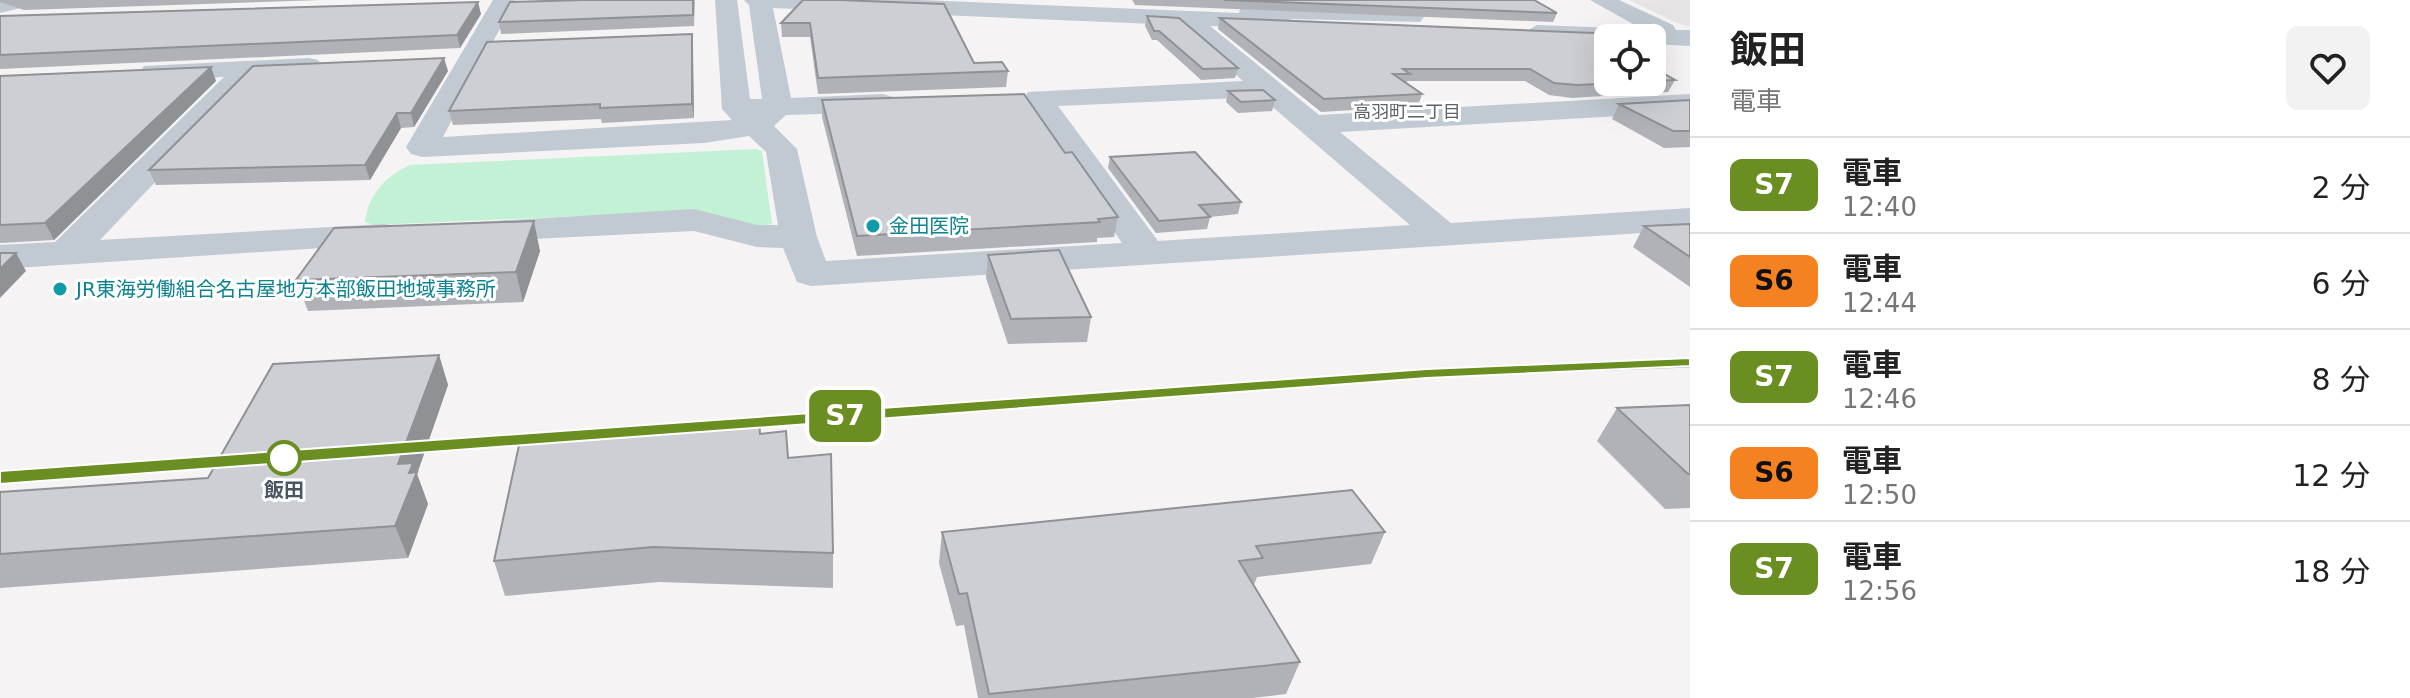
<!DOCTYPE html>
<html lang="ja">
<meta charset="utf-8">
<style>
body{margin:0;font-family:"DejaVu Sans","Noto Sans JP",sans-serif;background:#f2f2f2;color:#222;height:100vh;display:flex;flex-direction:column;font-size:30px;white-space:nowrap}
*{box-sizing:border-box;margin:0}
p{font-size:26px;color:#767676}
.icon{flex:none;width:44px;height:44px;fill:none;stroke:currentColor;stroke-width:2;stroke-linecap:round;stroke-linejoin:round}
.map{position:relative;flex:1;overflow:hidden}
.panel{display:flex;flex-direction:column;background:#fff;width:720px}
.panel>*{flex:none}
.badge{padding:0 16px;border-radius:12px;font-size:28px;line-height:52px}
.controls{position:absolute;left:1594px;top:24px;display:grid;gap:16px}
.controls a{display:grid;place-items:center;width:72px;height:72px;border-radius:12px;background:#fff;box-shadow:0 8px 32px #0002;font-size:40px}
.map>.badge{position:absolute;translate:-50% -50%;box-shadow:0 0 0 4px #fff}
.round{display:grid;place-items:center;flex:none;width:84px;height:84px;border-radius:12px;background:#f2f2f2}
.head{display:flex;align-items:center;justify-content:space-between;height:136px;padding:0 40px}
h1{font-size:38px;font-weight:700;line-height:60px}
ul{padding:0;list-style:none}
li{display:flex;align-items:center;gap:24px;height:96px;padding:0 40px;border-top:2px solid #e0e0e0}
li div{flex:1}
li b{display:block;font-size:30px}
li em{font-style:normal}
li .badge{min-width:88px;font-weight:700;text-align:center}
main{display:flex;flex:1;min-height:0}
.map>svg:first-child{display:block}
.education{fill:#e6e4e5}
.green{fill:#c3f1d5}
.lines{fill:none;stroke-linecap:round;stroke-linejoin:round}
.minor{fill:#c1cad2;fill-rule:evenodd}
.rail-far1-casing{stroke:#b5b8bd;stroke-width:9}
.rail-casing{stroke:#b5b8bd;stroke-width:11}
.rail-far1{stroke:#fff;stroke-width:6;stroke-dasharray:18;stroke-linecap:butt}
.rail{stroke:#fff;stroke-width:8;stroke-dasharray:23;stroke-linecap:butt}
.wall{fill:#b0b2b7}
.shaded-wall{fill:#909195}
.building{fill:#cdcfd5;stroke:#909195;stroke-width:2}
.line{fill:#6b8e23;stroke:#fff;stroke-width:2}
.culture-dot{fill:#0f9aa8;stroke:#fff;stroke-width:3}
.stop-dot{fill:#fff;stroke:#6b8e23;stroke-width:4}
.labels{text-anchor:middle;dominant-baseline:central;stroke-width:6;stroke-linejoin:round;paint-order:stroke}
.far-neighbourhood-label{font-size:18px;fill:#5f6368;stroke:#fff}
.culture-label{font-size:20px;fill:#0d838f;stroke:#fff;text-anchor:start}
.stop-label{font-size:20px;font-weight:bold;fill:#4a5661;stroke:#fff}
</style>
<main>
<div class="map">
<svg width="1690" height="698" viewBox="0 0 1690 698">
<rect width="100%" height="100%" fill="#f5f3f3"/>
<path class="education" d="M1629 0H1690V27L1677 23Z"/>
<path class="green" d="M756 149 762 151 772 224 757 227 580 216 374 225 365 222C369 193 385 177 410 165Z"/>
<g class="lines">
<path class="minor" d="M0 0H36L33 5 0 13Z
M493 0H515L443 137 732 120 722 109 715 0H737L750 99H762L749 5 744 0H921L1239 13 1241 5 1249 3 1412 10 1424 17 1420 22 1290 19 1289 27 1280 29 1210 26 1319 115 1690 94V112L1340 132 1451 223 1690 208V230L811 286 797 282 783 248 757 247 694 231 474 242 461 239 456 231 461 223 694 209 757 225H778L766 152 749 136 704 143 422 157 411 154 406 147ZM773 8 1179 25 1243 81 1028 92 1024 98 1122 243 826 261 817 237 797 149 774 126 786 115 883 112 893 109 898 103 893 97 883 94 791 98ZM1261 97 1410 225 1158 241 1058 106Z
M1590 0H1619L1673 25 1676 30H1690V46L1652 44V38H1608V42L1537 39 1525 32 1537 25 1642 29Z
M309 58 318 60 322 66 318 72 256 76 100 240 385 224 398 227 404 235 398 243 0 269V245L55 242 224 77 154 80 144 78 140 72 144 66Z"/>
<defs>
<path id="rail-far1" d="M736 424 1427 373 1690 363
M405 449 541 439"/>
<path id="rail" d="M0 478 237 461"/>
</defs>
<use href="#rail-far1" class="rail-far1-casing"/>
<use href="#rail" class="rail-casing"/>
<use href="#rail-far1" class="rail-far1"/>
<use href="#rail" class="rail"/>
</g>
<path class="wall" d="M0 0H321L24 10 0 2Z
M695 0 694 26 501 34 499 22Z
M803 0 974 63 1008 71 1006 87 818 94 810 37H782L781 23Z
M1132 0H1534L1557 13 1553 22 1135 5Z
M481 14 460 48 0 69V16Z
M1147 16 1238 68 1235 78 1201 80 1157 40H1152L1145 26Z
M1220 18 1608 82H1652V67L1675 80 1668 92 1572 98 1549 95 1525 81H1407V83L1422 94 1418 106 1321 112 1218 29Z
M692 34 694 118 602 123 601 119 453 125 449 111Z
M211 67 216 81 54 240 0 243V76Z
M448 71 414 127 401 128 370 180 156 185 149 170Z
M1228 91 1275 100 1272 111 1238 113 1226 102Z
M822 100 1065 153 1118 217 1114 237 1097 238V242L857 256 822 117Z
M1690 100V147L1664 148 1612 119 1619 104Z
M1110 157 1241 202 1238 214 1210 217 1207 229 1156 233 1108 168Z
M1690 224V287L1633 247 1644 226Z
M540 251 523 302 308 311 296 280Z
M988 255 1091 317 1087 342 1008 344 986 278Z
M439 355 448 385 417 474 428 504 408 558 0 588V492L208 478Z
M1690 405V508L1665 509 1597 441 1617 408Z
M760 434 788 458 833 553V588L659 582 505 596 494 561Z
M942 532H1385L1371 564 1257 577 1254 585 1300 662 1286 694 1252 698H978L964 625 956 626 939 563Z"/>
<path class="shaded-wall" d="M478 2 481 14 460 48 457 35Z
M692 34 693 47 694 118 692 104Z
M444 58 448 71 414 127 411 113Z
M211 67 216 81 54 240 45 223Z
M397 113 401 128 370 180 365 165Z
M534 221 540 251 523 302 516 272Z
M16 253 26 271 0 298V269Z
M439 355 448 385 417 474 428 504 408 558 395 526 398 464Z"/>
<path class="building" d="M583 0H693V15L499 22 510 2Z
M803 0H839L944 4 974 63 1002 62 1008 71 818 78 810 23H781Z
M1224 0H1534L1557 13Z
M478 2 457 35 0 55V16Z
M1147 16 1179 18 1238 68 1203 69 1159 31H1154Z
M1220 18 1594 33 1608 41V82H1640L1577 85 1554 83 1530 69H1403L1410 74H1393L1422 94 1324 99Z
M692 34V104L600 108V104L449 111 487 42Z
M444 58 411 113H397L365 165 149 170 253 66Z
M211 67 45 223 0 225V76Z
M1652 67 1675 80 1652 81Z
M1263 90 1275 100 1241 102 1228 91Z
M1024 94 1065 153 1072 152 1118 217 1098 219 1100 222 857 236 822 100Z
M1690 100V131H1673L1619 104Z
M1195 152 1241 202 1199 205 1210 217 1159 221 1110 157Z
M534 221 516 272 296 280 334 228Z
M1690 224V257L1644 226Z
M1059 250 1091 317 1011 319 988 255Z
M0 253H16L0 269Z
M439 355 398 464 413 463 409 473 417 472 395 526 0 554V492L208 478 273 364Z
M1690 405V474H1688L1617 408Z
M759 418 760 434 786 431 788 458 831 454 833 553 653 547 494 561 521 436Z
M1352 490 1385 532 1256 546 1263 558 1239 561 1300 662 989 694 967 593 959 594 942 532Z"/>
<path class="line" d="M1690 358V366L1427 378 0 484V471L1427 369Z"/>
<g class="culture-dot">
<circle cx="873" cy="226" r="8"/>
<circle cx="60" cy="289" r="8"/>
</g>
<circle class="stop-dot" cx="284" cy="458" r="16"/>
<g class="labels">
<g class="far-neighbourhood-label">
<text x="1407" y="111">高羽町二丁目</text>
</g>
<g class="culture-label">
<text x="889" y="226">金田医院</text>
<text x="76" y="289">JR東海労働組合名古屋地方本部飯田地域事務所</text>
</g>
<g class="stop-label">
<text x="284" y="490">飯田</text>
</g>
</g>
</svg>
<div class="controls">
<a><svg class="icon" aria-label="locate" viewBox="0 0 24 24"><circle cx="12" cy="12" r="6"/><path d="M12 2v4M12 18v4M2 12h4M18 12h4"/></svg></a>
</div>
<b class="badge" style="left:845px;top:416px;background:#6b8e23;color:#fff">S7</b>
</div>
<section class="panel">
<div class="head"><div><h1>飯田</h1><p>電車</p></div><a class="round"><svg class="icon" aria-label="heart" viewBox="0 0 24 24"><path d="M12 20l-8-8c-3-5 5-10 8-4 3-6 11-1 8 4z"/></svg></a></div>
<ul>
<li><span class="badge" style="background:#6b8e23;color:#fff">S7</span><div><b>電車</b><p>12:40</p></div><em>2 分</em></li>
<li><span class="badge" style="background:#f58220;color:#111">S6</span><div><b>電車</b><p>12:44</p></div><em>6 分</em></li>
<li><span class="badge" style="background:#6b8e23;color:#fff">S7</span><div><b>電車</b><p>12:46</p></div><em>8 分</em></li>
<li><span class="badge" style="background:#f58220;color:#111">S6</span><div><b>電車</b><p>12:50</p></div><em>12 分</em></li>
<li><span class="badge" style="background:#6b8e23;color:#fff">S7</span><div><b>電車</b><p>12:56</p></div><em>18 分</em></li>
</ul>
</section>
</main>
